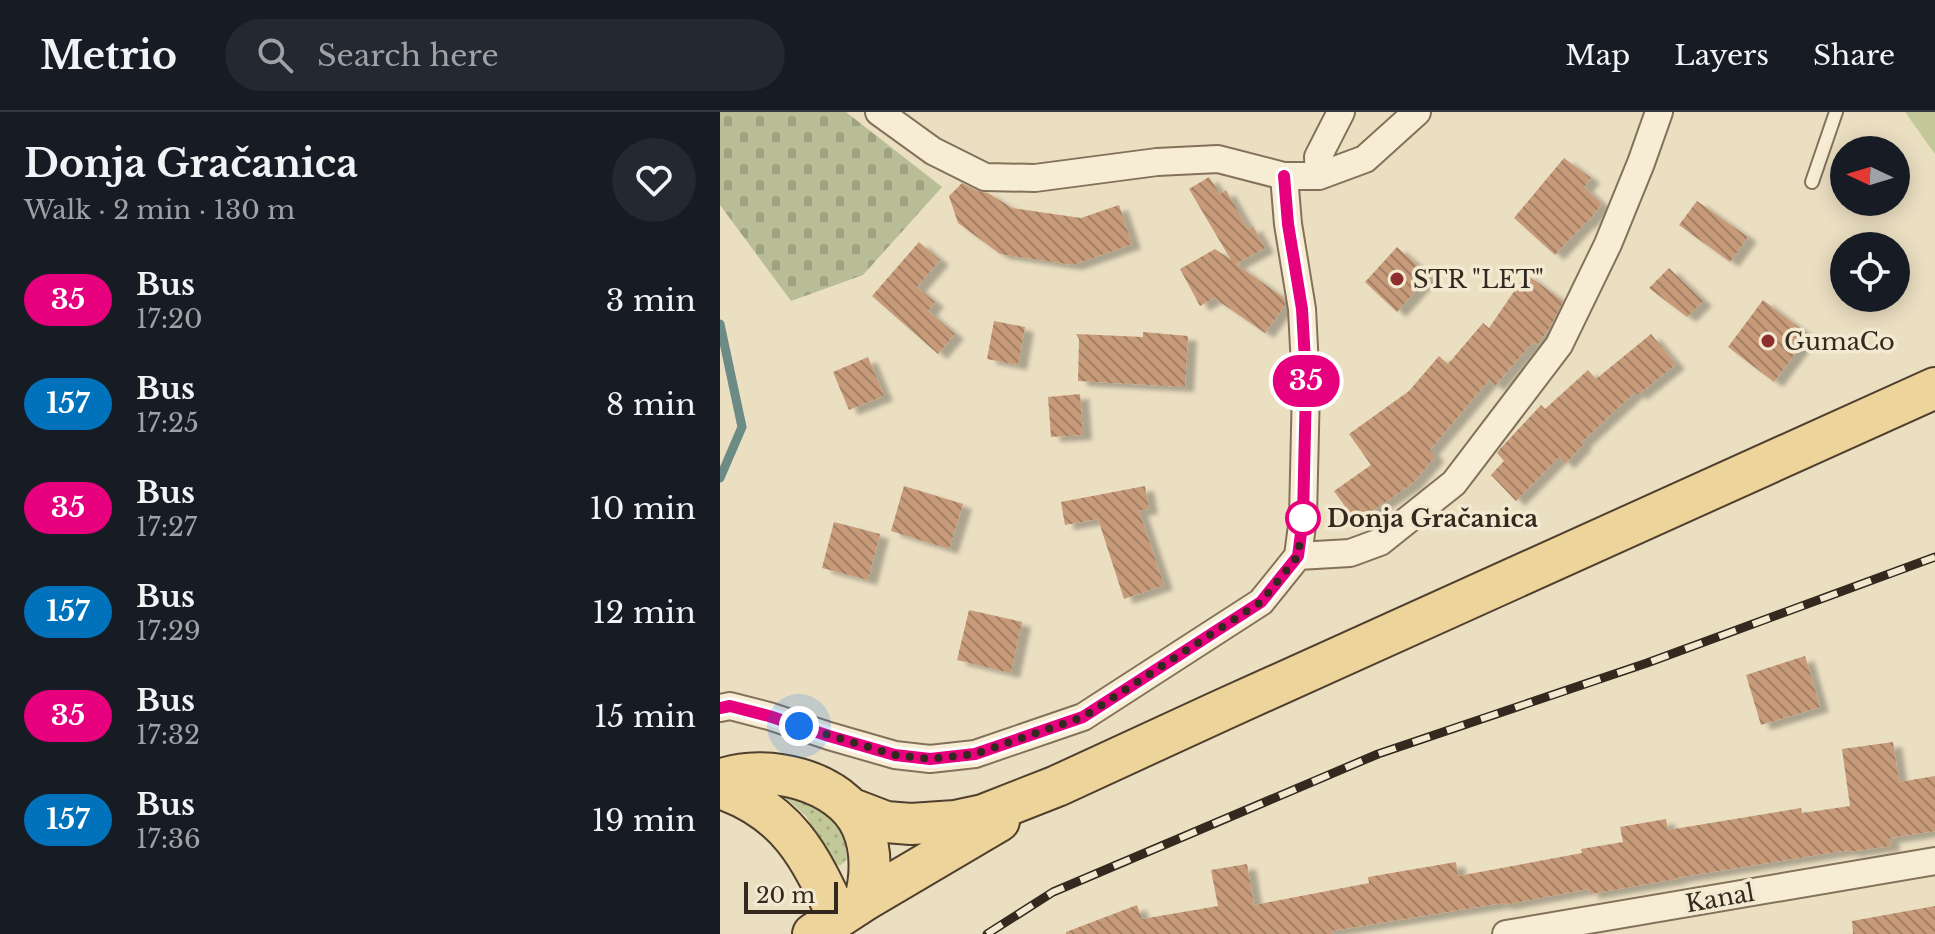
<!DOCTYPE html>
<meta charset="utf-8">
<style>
body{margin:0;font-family:"Libre Baskerville",serif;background:#242831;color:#f1f3f6;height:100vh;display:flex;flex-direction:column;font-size:30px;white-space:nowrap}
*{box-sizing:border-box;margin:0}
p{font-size:26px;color:#9ea1a6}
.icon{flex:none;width:44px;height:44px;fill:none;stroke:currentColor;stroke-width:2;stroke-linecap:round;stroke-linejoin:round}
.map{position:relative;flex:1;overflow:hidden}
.side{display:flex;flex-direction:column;background:#171b24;width:720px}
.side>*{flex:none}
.badge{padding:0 16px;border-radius:26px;font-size:28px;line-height:52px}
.needle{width:52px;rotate:274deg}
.controls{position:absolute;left:1110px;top:24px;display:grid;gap:16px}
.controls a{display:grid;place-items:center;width:80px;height:80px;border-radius:50%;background:#171b24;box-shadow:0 4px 20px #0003;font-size:40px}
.scale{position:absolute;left:24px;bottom:20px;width:94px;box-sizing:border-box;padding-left:8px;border:4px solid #34291e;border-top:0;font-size:22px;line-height:28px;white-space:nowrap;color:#34291e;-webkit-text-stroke:6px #f3e9d1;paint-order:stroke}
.you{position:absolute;width:40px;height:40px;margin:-20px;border:6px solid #fff;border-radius:50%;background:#1a73e8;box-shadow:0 0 0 12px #1a73e833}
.map>.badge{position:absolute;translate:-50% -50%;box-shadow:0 0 0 4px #fff}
.round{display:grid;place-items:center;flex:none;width:84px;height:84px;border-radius:42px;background:#242831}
.overview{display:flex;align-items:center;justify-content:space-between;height:136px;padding:0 24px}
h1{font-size:38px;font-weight:700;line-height:60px}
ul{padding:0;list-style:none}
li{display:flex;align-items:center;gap:24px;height:104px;padding:0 24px}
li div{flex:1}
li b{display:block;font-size:30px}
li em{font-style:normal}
li .badge{min-width:88px;font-weight:700;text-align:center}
header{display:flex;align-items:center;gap:48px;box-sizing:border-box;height:112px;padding:0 40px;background:#171b24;border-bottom:2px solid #363941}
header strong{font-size:38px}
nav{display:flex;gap:44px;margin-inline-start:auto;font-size:28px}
.search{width:560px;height:72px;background:#242831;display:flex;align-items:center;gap:20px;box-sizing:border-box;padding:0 28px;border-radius:44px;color:#9ea1a6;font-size:30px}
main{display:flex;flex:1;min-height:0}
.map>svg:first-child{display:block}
.grass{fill:url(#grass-dots)}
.cemetery{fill:url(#cemetery-stones)}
.garden{fill:#c2c897}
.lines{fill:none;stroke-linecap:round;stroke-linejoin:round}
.stream{stroke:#6c8b84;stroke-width:9}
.building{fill:url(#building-back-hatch);filter:url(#shadow)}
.lane-casing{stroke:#84715a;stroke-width:16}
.street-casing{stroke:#84715a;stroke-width:30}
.primary-casing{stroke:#513f2e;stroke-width:44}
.lane{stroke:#f6edd4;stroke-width:12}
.street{stroke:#f6edd4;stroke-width:26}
.primary{stroke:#edd49b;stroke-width:40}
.rail-casing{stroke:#34291e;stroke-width:9}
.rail{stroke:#f3e9d1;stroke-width:6;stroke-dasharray:18;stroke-linecap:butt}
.line-casing{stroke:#fff;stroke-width:18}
.line{stroke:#e6007e;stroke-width:12}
.walk{stroke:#34291e;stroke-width:8;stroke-dasharray:0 14.4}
.poi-dot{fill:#8f2e2e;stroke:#f3e9d1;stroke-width:3}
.stop-dot{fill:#fff;stroke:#e6007e;stroke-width:4}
.labels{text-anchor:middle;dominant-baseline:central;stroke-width:7;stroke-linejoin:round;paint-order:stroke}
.poi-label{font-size:24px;fill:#34291e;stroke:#f3e9d1;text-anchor:start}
.stop-label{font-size:24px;font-weight:bold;fill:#34291e;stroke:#f3e9d1;text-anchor:start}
.street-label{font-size:24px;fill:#34291e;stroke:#f3e9d1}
</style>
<header>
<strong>Metrio</strong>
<div class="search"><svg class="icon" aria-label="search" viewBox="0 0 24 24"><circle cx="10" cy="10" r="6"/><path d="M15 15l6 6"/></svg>Search here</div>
<nav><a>Map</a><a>Layers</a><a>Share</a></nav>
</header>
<main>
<section class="side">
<div class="overview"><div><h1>Donja Gračanica</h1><p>Walk · 2 min · 130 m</p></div><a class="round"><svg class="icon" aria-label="heart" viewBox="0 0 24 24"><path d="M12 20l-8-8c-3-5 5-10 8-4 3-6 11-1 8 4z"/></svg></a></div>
<ul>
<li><span class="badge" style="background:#e6007e;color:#fff">35</span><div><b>Bus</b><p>17:20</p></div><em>3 min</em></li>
<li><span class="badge" style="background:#0072bc;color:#fff">157</span><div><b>Bus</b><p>17:25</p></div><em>8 min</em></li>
<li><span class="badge" style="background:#e6007e;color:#fff">35</span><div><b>Bus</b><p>17:27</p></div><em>10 min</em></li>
<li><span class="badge" style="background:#0072bc;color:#fff">157</span><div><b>Bus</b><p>17:29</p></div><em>12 min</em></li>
<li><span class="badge" style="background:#e6007e;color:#fff">35</span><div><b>Bus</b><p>17:32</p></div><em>15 min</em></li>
<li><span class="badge" style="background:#0072bc;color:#fff">157</span><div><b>Bus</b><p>17:36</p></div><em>19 min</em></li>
</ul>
</section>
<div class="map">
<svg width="1215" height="822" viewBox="0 0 1215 822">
<defs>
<pattern id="grass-dots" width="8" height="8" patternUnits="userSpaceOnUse" patternTransform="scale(2)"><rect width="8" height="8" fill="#c2c897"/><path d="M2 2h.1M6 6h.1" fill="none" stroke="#a7ac82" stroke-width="1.8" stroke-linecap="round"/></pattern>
<pattern id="cemetery-stones" width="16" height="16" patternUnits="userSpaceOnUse" patternTransform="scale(2)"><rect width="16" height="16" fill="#b8bd95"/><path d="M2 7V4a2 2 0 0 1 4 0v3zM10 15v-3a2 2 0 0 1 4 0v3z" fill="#9fa280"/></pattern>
<pattern id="building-back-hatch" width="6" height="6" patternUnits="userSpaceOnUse" patternTransform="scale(2)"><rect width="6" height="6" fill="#c79b7a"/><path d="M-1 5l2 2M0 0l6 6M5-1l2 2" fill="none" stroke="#a27e63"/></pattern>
<filter id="shadow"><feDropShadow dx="9" dy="5" stdDeviation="2" flood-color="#0004"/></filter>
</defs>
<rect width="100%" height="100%" fill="#ebdfc2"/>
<path class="grass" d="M73 675C104 698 123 705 127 747L120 754 110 748 86 704 59 680Z"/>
<path class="cemetery" d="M0 0H126L222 75 143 163 71 189 0 93Z"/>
<path class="garden" d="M1185 0H1215V42Z"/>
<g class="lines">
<path class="stream" d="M0 212 22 315 0 366"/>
</g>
<path class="building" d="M844 46 871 66 864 75 882 92 867 111 866 110 835 143 794 106Z
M489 65 500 82 506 78 528 117 533 114 545 136 516 152 564 186 565 193 545 221 494 186 480 194 460 157 495 137 511 148 469 77Z
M242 71 258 79 268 81 292 96 361 106 399 93 412 132 353 153 280 142 238 111 229 84Z
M977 89 1028 125 1010 150 959 113Z
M199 130 220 148 197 175 215 190 208 199 235 222 218 242 152 184Z
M677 135 709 164 677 200 645 170Z
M949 156 983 189 967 205 929 176Z
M806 162 843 189 830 215 817 233 813 230 775 274 769 268 710 338 715 345 692 372 636 410 614 379 651 353 629 322 689 279 719 244 728 252 763 211 769 216Z
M1043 188 1089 223 1054 270 1008 235Z
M274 209 305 215 298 253 267 247Z
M423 220 468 224 465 275 358 269 359 227 356 222 423 225Z
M931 222 956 252 918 283 915 280 861 331 863 333 845 352 839 345 796 389 771 363 784 349 777 341 779 338 821 293 825 297 868 258 876 267Z
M148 245 164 284 129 298 113 260Z
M360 282 363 323 331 325 328 285Z
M184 374 243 392 229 437 171 419Z
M425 374 429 397 419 399 444 473 404 487 378 407 345 413 341 390Z
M114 410 160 422 148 468 102 456Z
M249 498 302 510 291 561 237 548Z
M1085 544 1100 595 1041 613 1026 563Z
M1173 630 1179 670 1215 664V719L1170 726 1171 734 1128 740V738L956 766 957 767 870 782 869 777 783 793V791L612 819 613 822H346V820L417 793 422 807 498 794 491 758 527 752 534 793 649 771 648 765 736 750 738 764 862 741 861 737 903 730 900 715 946 707 948 718 1081 696 1082 701 1130 694 1122 637Z
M1215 794V822H1133L1132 809Z"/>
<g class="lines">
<defs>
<path id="lane" d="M1092 70 1116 0"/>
<path id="street" d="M159 0 213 39 265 65 315 66 437 50 498 47 564 64H599L645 47 697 0
M599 64 598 45 621 0
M578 444 630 441 660 430 734 371 839 233 888 132 921 51 939 0
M0 596 10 594 49 604 109 624 175 643 210 647 255 642 363 605 541 490 578 444 583 406 586 274 582 197 568 112 564 64
M786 822 1215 749"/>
<path id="primary" d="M0 668C44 650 122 668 142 715 152 738 151 764 145 788
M0 676C68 699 90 744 118 805
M132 697 166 710 191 712 235 709 263 703 337 674 502 598 1215 276
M93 822 145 788 279 709"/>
</defs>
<use href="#lane" class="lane-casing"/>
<use href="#street" class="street-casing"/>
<use href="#primary" class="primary-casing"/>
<use href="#lane" class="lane"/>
<use href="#street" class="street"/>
<use href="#primary" class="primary"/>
<defs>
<path id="rail" d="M267 822 333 780 658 642 927 551 1215 445"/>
</defs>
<use href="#rail" class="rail-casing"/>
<use href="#rail" class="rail"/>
</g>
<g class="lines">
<defs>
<path id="line" d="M0 596 10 594 49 604 109 624 175 643 210 647 255 642 363 605 541 490 578 444 583 406 586 274 585 248 582 197 568 112 564 64"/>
</defs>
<use href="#line" class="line-casing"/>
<use href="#line" class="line"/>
<path class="walk" d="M79 614 175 643 210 647 255 642 363 605 541 490 578 444 583 406"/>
</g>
<g class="poi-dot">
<circle cx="677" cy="167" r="8"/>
<circle cx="1048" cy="229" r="8"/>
</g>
<circle class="stop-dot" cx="583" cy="406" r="16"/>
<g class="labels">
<g class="poi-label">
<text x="693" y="167">STR "LET"</text>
<text x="1064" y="229">GumaCo</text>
</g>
<g class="stop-label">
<text x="607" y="406">Donja Gračanica</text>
</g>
<g class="street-label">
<text transform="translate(1000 786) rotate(-10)">Kanal</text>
</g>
</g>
</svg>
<div class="controls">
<a><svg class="needle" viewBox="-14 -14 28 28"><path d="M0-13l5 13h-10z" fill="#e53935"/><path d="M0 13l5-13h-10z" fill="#9ea1a6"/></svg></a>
<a><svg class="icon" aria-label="locate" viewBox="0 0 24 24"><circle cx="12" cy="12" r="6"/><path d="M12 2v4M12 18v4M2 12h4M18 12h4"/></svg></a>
</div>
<div class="scale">20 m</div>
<div class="you" style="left:79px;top:614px"></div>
<b class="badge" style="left:586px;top:269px;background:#e6007e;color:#fff">35</b>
</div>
</main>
